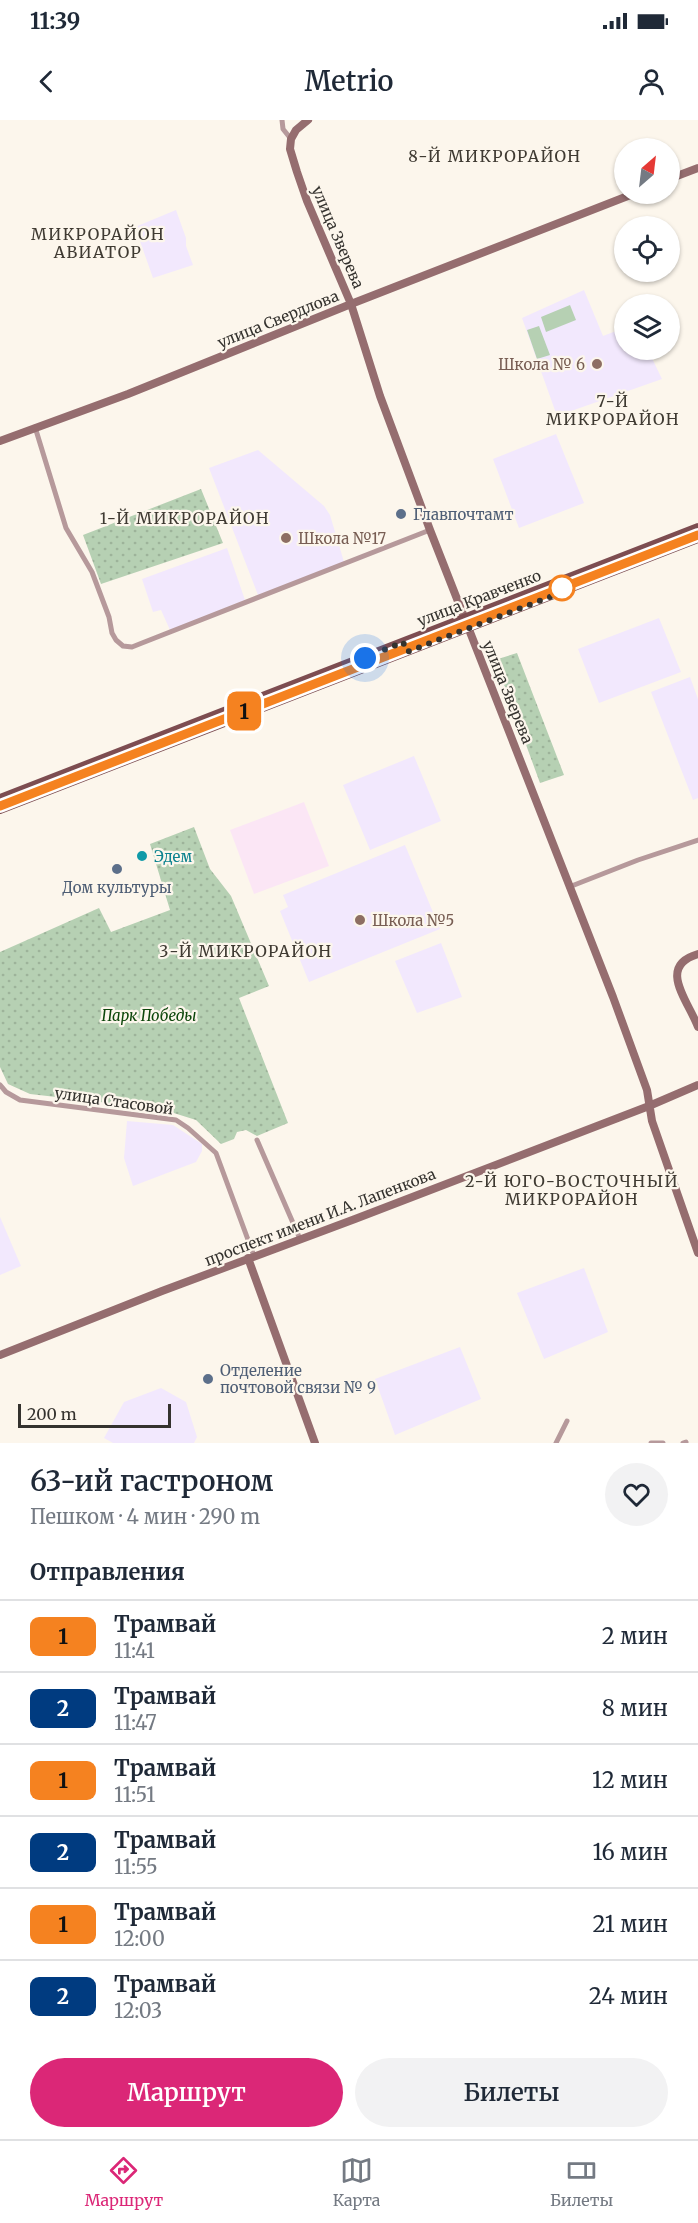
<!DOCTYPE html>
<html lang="ru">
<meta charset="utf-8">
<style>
body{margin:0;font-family:Merriweather,serif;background:#f2f2f3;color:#1f2937;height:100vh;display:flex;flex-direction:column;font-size:22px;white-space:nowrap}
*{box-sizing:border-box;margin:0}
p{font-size:20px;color:#747a83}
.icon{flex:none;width:33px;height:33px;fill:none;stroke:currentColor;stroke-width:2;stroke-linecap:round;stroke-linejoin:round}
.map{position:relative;height:1323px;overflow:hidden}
.panel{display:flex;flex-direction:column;background:#fff;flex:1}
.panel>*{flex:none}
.badge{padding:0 12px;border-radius:9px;font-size:21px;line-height:39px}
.needle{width:39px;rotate:28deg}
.buttons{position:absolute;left:614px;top:18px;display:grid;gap:12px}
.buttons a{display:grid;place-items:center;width:66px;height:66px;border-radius:50%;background:#fff;box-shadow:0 2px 4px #0004;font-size:30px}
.scale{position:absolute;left:18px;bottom:15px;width:153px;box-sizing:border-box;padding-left:6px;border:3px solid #34322e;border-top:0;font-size:16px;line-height:21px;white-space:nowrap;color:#34322e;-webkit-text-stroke:4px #fcf6ec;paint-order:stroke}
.you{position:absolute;width:30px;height:30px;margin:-15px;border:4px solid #fff;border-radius:50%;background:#1a73e8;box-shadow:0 0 0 9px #1a73e833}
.map>.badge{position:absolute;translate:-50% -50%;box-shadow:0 0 0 3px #fff}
h2{padding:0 30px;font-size:22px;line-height:54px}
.round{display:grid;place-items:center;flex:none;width:63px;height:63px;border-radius:32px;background:#f2f2f3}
.headline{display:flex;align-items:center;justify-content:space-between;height:102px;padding:0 30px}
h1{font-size:28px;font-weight:600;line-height:45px}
.action{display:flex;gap:12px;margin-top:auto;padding:12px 30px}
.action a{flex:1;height:69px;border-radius:36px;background:#db2777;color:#fff;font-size:24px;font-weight:600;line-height:69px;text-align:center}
.action a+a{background:#f2f2f3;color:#1f2937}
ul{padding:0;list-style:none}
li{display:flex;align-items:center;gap:18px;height:72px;padding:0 30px;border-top:2px solid #e0e1e3}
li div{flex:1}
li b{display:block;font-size:22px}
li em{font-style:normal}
li .badge{min-width:66px;font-weight:700;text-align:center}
.status{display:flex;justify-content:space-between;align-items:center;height:42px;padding:0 30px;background:#fff;direction:ltr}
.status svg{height:16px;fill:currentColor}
header{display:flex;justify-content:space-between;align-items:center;height:78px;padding:0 30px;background:#fff;font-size:27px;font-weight:600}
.menu{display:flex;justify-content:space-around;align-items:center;height:84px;border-top:2px solid #e0e1e3;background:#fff;font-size:16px;color:#747a83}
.menu a{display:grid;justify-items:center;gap:3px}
.menu .selected{color:#db2777}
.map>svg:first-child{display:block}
.education{fill:#f2e8fd}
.medical{fill:#fbe6f5}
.grass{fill:#b6d0b3}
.park{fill:url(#park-dots)}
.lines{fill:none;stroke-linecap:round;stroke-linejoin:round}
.street{stroke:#b6999b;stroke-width:5}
.secondary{stroke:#956d6f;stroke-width:8}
.primary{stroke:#7d4d51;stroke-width:8}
.tram{stroke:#817e78;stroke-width:1.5}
.line-casing{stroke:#fff;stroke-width:14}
.line{stroke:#f58220;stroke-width:9}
.walk{stroke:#34322e;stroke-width:6;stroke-dasharray:0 10.8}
.education-dot{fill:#8d6e63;stroke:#fcf6ec;stroke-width:2}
.service-dot{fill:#5c6f8a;stroke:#fcf6ec;stroke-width:2}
.stop-dot{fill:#fff;stroke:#f58220;stroke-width:3}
.culture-dot{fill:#0f9aa8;stroke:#fcf6ec;stroke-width:2}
.labels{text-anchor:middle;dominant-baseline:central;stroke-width:4.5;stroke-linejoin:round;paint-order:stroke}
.street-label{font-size:15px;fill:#34322e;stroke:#fcf6ec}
.education-label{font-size:15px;fill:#785e54;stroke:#fcf6ec;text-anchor:start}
.service-label{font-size:15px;fill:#4e5e75;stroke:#fcf6ec;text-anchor:start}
.culture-label{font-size:15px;fill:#0d838f;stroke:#fcf6ec;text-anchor:start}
.park-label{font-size:15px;font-style:italic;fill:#0c460a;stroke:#fcf6ec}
.neighbourhood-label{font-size:16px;letter-spacing:1.5px;fill:#3f3a32;stroke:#fcf6ec}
</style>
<div class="status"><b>11:39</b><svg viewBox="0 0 49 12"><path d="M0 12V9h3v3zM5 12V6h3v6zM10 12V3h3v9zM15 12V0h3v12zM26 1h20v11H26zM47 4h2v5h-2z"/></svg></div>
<header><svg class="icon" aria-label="back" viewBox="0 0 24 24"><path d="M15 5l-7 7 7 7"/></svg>Metrio<svg class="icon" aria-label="person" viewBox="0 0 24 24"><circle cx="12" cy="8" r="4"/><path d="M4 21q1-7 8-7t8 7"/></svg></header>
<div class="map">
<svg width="698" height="1323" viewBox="0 0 698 1323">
<defs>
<pattern id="park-dots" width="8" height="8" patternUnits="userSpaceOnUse" patternTransform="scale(1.5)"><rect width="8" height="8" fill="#b6d0b3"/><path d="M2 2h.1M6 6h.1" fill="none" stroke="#9db39a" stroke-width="1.8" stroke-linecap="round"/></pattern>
</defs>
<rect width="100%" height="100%" fill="#fcf6ec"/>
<path class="education" d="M176 90 186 118V126L193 145 153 158 135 107Z
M584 170 603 216 624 208V230H648L662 259 557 296 522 198Z
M556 314 584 383 519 408 493 339Z
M258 330 324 386 330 395 344 442 258 475 209 348Z
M227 428 245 480 170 510 161 490 153 492 142 459Z
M659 498 681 552 599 583 578 529Z
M690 557 698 579V678L693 680 651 572Z
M414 636 441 701 370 730 343 665Z
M405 725 440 809 309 862 280 791 288 787 283 775Z
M441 823 462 877 417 893 395 841Z
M127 1001 173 1005 202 1024V1031L196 1042 133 1066 124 1038Z
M0 1097 21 1146 0 1155Z
M584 1148 608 1212 544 1239 517 1173Z
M460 1227 481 1279 395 1315 375 1259Z
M161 1268 186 1282 197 1317 194 1323H113L104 1318 124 1282Z"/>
<path class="medical" d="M304 682 329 746 254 774 230 710Z"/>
<path class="grass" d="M570 185 576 200 546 212 541 197Z
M539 206 550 235 537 239 527 210Z"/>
<path class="park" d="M201 369 223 423 101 464 83 415Z
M517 533 564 655 540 663 495 540Z
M194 707 210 749 231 776 269 866 239 878 288 1003 257 1016 246 1010 237 1012 234 1019 221 1024 196 1000 161 989 30 974 8 964 0 947V832L99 788 111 812 170 790 150 724Z"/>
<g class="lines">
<path class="street" d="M282 0 283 9 291 19
M35 307 66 408 92 452 109 497 112 513 116 520 123 526 132 527 142 523 430 410
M569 767 638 740 698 720
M0 965 6 972 20 980 176 1000 188 1008 216 1033 254 1136
M257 1020 300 1119
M556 1323 567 1301
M651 1323H663
M683 1323 686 1322"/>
<path class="secondary" d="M308 0 296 10 291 19 290 29 297 52 307 81 351 184 380 276 430 410 613 877 647 970 652 1001 698 1133
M669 59 698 48
M0 321 128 274 351 184 633 74
M698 834C656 846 689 882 698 907
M248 1138 315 1323
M0 1235 162 1171 355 1099 649 986 698 965"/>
<path class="primary" d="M0 678 698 407
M0 690 698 419"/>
<path class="tram" d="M0 684 698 412"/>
</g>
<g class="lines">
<defs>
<path id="line" d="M0 686 698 415"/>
</defs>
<use href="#line" class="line-casing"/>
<use href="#line" class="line"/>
<path class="walk" d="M365 538 403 522 407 532 560 473 562 468"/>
</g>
<g class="education-dot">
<circle cx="597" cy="244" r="6"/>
<circle cx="286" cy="418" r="6"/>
<circle cx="360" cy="800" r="6"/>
</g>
<g class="service-dot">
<circle cx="401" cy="394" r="6"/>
<circle cx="117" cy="749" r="6"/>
<circle cx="208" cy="1259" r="6"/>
</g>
<circle class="stop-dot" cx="562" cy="468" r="12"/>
<circle class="culture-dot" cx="142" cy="736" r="6"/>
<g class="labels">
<g class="street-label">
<text transform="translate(338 117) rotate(67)">улица Зверева</text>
<text transform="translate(278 199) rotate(-22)">улица Свердлова</text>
<text transform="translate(479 478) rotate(-21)">улица Кравченко</text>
<text transform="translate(508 572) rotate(68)">улица Зверева</text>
<text transform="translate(114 981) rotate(8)">улица Стасовой</text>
<text transform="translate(320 1097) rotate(-21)">проспект имени И.А. Лапенкова</text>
</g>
<g class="education-label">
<text x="585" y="244" text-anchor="end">Школа № 6</text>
<text x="298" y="418">Школа №17</text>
<text x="372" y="800">Школа №5</text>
</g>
<g class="service-label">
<text x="413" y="394">Главпочтамт</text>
<text x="117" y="767" text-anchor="middle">Дом культуры</text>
<text x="220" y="1250">Отделение<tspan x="220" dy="17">почтовой связи № 9</tspan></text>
</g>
<g class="culture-label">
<text x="154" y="736">Эдем</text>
</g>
<g class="park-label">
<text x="149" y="895">Парк Победы</text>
</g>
<g class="neighbourhood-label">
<text x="495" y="36">8-Й МИКРОРАЙОН</text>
<text x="98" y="114">МИКРОРАЙОН<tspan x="98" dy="18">АВИАТОР</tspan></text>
<text x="613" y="281">7-Й<tspan x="613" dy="18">МИКРОРАЙОН</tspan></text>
<text x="185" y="398">1-Й МИКРОРАЙОН</text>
<text x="246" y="831">3-Й МИКРОРАЙОН</text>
<text x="572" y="1061">2-Й ЮГО-ВОСТОЧНЫЙ<tspan x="572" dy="18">МИКРОРАЙОН</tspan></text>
</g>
</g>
</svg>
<div class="buttons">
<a><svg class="needle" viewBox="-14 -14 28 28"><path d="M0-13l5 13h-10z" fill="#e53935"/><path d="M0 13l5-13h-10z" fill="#747a83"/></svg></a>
<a><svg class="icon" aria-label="locate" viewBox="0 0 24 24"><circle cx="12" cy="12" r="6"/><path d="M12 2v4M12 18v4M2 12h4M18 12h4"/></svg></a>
<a><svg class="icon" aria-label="layers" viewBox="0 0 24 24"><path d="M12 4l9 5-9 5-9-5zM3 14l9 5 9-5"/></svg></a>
</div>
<div class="scale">200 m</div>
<div class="you" style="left:365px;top:538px"></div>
<b class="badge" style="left:244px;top:591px;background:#f58220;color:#111">1</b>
</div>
<section class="panel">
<div class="headline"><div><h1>63-ий гастроном</h1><p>Пешком · 4 мин · 290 m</p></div><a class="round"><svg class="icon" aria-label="heart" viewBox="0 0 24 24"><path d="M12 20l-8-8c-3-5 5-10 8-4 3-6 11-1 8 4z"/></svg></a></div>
<h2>Отправления</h2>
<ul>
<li><span class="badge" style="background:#f58220;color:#111">1</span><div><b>Трамвай</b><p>11:41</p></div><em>2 мин</em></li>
<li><span class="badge" style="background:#003b80;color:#fff">2</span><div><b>Трамвай</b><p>11:47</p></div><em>8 мин</em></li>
<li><span class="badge" style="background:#f58220;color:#111">1</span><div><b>Трамвай</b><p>11:51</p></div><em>12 мин</em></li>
<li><span class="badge" style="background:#003b80;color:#fff">2</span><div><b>Трамвай</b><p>11:55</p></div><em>16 мин</em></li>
<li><span class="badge" style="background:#f58220;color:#111">1</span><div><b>Трамвай</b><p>12:00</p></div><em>21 мин</em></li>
<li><span class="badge" style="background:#003b80;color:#fff">2</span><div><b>Трамвай</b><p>12:03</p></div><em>24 мин</em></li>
</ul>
<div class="action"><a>Маршрут</a><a>Билеты</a></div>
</section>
<nav class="menu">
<a class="selected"><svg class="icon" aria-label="directions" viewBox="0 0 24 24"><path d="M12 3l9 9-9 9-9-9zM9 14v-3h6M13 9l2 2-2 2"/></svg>Маршрут</a>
<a><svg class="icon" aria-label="map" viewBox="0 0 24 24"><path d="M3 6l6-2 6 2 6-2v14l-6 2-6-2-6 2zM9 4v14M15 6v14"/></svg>Карта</a>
<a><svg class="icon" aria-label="tickets" viewBox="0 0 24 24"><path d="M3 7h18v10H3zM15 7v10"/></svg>Билеты</a>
</nav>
